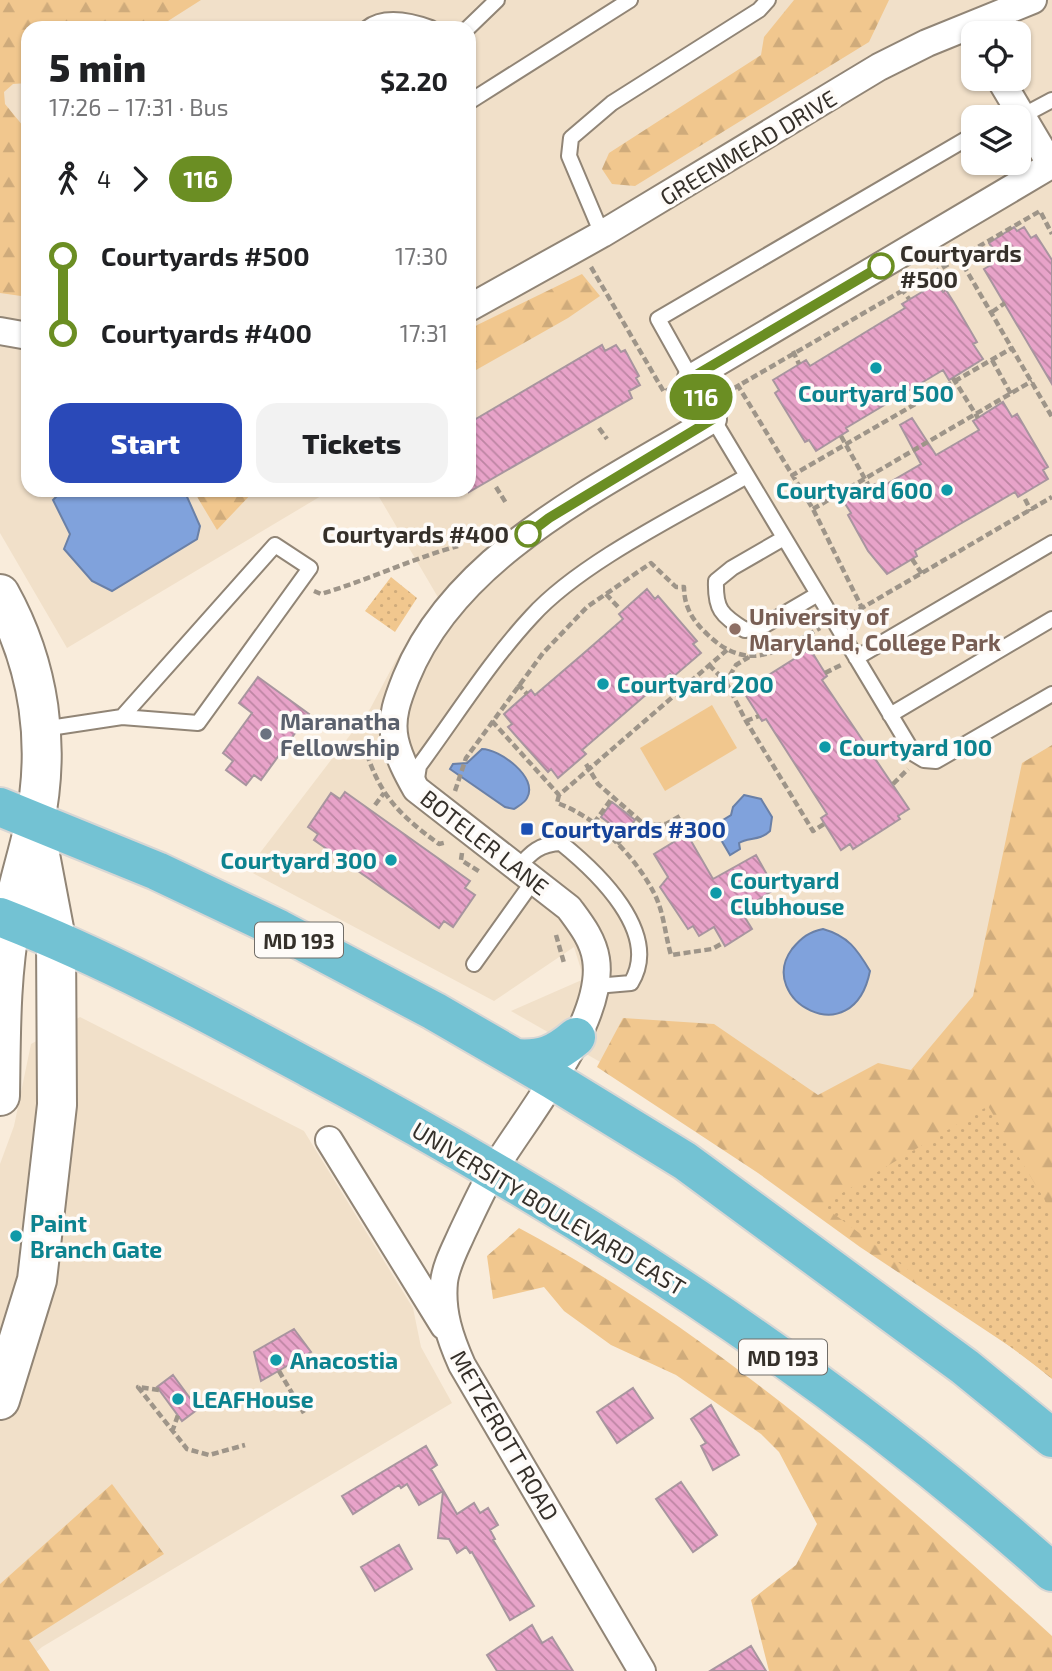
<!DOCTYPE html>
<meta charset="utf-8">
<style>
body{margin:0;font-family:"Exo 2",sans-serif;background:#f2f2f2;color:#202124;height:100vh;display:flex;flex-direction:column;font-size:26px;white-space:nowrap}
*{box-sizing:border-box;margin:0}
p{font-size:23px;color:#757577}
.icon{flex:none;width:38px;height:38px;fill:none;stroke:currentColor;stroke-width:2;stroke-linecap:round;stroke-linejoin:round}
.map{position:relative;flex:1;overflow:hidden}
.details{position:absolute;left:21px;top:21px;width:455px;height:476px;display:flex;flex-direction:column;background:#fff;border-radius:21px;box-shadow:0 2px 5px #0004}
.details>*{flex:none}
.badge{padding:0 14px;border-radius:23px;font-size:24px;line-height:46px}
.fabs{position:absolute;left:961px;top:21px;display:grid;gap:14px}
.fabs a{display:grid;place-items:center;width:70px;height:70px;border-radius:14px;background:#fff;box-shadow:0 2px 5px #0004;font-size:35px}
.map>.badge{position:absolute;translate:-50% -50%;box-shadow:0 0 0 4px #fff}
.legs{display:flex;align-items:center;gap:10px;height:77px;padding:0 28px;font-size:23px}
.legs p{margin-inline-start:auto}
.overview{display:flex;align-items:center;justify-content:space-between;height:119px;padding:0 28px}
h1{font-size:38px;font-weight:800;line-height:52px}
.action{display:flex;gap:14px;margin-top:auto;padding:14px 28px}
.action a{flex:1;height:80px;border-radius:21px;background:#2a49b8;color:#fff;font-size:28px;font-weight:800;line-height:80px;text-align:center}
.action a+a{background:#f2f2f2;color:#202124}
ul{padding:0 28px;list-style:none}
li{display:flex;align-items:center;gap:24px;height:77px;font-size:26px}
li i{display:grid;place-items:center;width:10px;height:100%;margin:0 9px;background:currentColor}
li i::after{content:'';width:18px;height:18px;margin:-9px;border:5px solid;border-radius:50%;background:#fff}
li p{margin-inline-start:auto}
li:first-child i{background:linear-gradient(#0000 50%,currentColor 0)}
li:last-child i{background:linear-gradient(currentColor 50%,#0000 0)}
.map>svg:first-child{display:block}
.built{fill:#f1e0c9;fill-rule:evenodd}
.grass{fill:#f1c78e}
.forest{fill:url(#forest-firs)}
.park{fill:url(#park-dots)}
.water{fill:#80a2dc;stroke:#6a80a7;stroke-width:2}
.building{fill:url(#building-back-hatch);stroke:#a8959f;stroke-width:2}
.lines{fill:none;stroke-linecap:round;stroke-linejoin:round}
.lane-casing{stroke:#918576;stroke-width:18}
.street-casing{stroke:#918576;stroke-width:30}
.secondary-casing{stroke:#918576;stroke-width:42}
.primary-casing{stroke:#d7d6d4;stroke-width:42}
.path{stroke:#9e9589;stroke-width:4.5;stroke-dasharray:7 3.5;stroke-linecap:butt}
.lane{stroke:#fff;stroke-width:14}
.street{stroke:#fff;stroke-width:26}
.secondary{stroke:#fff;stroke-width:38}
.primary{stroke:#73c2d3;stroke-width:38}
.line-1-casing{stroke:#fff;stroke-width:16}
.line-1{stroke:#6b8e23;stroke-width:10}
.stop-1-dot{fill:#fff;stroke:#6b8e23;stroke-width:3.5}
.culture-dot{fill:#0f9aa8;stroke:#fefbf8;stroke-width:2.5}
.education-dot{fill:#8d6e63;stroke:#fefbf8;stroke-width:2.5}
.worship-dot{fill:#6b7280;stroke:#fefbf8;stroke-width:2.5}
.transit-dot{fill:#1a4fb4;stroke:#fefbf8;stroke-width:2.5}
.labels{text-anchor:middle;dominant-baseline:central;stroke-width:7;stroke-linejoin:round;paint-order:stroke}
.shield{fill:#fefbf8;stroke:#716d68;stroke-width:2}
.shield-label{font-size:21px;font-weight:bold;fill:#35302a}
.street-label{font-size:23px;fill:#35302a;stroke:#fefbf8}
.stop-label{font-size:23px;font-weight:bold;fill:#35302a;stroke:#fefbf8;text-anchor:start}
.culture-label{font-size:23px;font-weight:bold;fill:#0d838f;stroke:#fefbf8;text-anchor:start}
.education-label{font-size:23px;font-weight:bold;fill:#785e54;stroke:#fefbf8;text-anchor:start}
.worship-label{font-size:23px;font-weight:bold;fill:#5b616d;stroke:#fefbf8;text-anchor:start}
.transit-label{font-size:23px;font-weight:bold;fill:#164399;stroke:#fefbf8;text-anchor:start}
</style>
<div class="map">
<svg width="1052" height="1671" viewBox="0 0 1052 1671">
<defs>
<pattern id="forest-firs" width="22" height="20" patternUnits="userSpaceOnUse" patternTransform="scale(1.75)"><rect width="22" height="20" fill="#f1c78e"/><path d="M5 1l3.5 6h-7zM16 11l3.5 6h-7z" fill="#cfab7b"/></pattern>
<pattern id="park-dots" width="8" height="8" patternUnits="userSpaceOnUse" patternTransform="scale(1.75)"><rect width="8" height="8" fill="#f1c78e"/><path d="M2 2h.1M6 6h.1" fill="none" stroke="#cfab7b" stroke-width="1.8" stroke-linecap="round"/></pattern>
<pattern id="building-back-hatch" width="6" height="6" patternUnits="userSpaceOnUse" patternTransform="scale(1.75)"><rect width="6" height="6" fill="#e8a3c9"/><path d="M-1 5l2 2M0 0l6 6M5-1l2 2" fill="none" stroke="#bd85a3"/></pattern>
</defs>
<rect width="100%" height="100%" fill="#f9ecdb"/>
<path class="built" d="M148 0H1052V1212L658 1095 511 1011 584 979 574 947 494 1001 247 870 370 709 396 660 439 599 375 490H469V28H101ZM973 33H1018V79H973ZM973 117H1018V163H973Z
M28 72V490H331L67 648 0 533V89Z
M80 1017 304 1131 413 1308 421 1347 452 1403 42 1647 15 1671H0V1164L14 1126 31 1044Z"/>
<path class="grass" d="M712 705 737 748 665 791 640 748Z"/>
<path class="forest" d="M0 0H201L157 28H28V83L13 84 4 92 5 104 28 132V297L0 293Z
M794 0H889L869 42 635 186 612 184 602 169 609 153 761 55 764 37Z
M582 274 600 296 568 318 469 374V329Z
M193 490H255L217 530Z
M1052 745V1379L1020 1353 860 1247 758 1173 597 1067 623 1018 714 1024 818 1095 878 1063 911 1070 973 996 1022 763Z
M519 1228C717 1335 886 1485 1052 1636V1671H769L751 1600 796 1565 817 1524 779 1452 761 1434 676 1375 611 1345 564 1311 544 1287 493 1299 487 1256Z
M112 1484 164 1554 29 1640 50 1671H0V1584Z"/>
<path class="park" d="M391 577 417 598 395 632 365 611Z
M988 1106 1052 1212V1378L822 1205Z"/>
<path class="water" d="M63 490H184L200 526 197 539 112 591 92 581 64 549 70 534 53 500Z
M482 749C499 749 539 777 527 798 525 803 518 806 514 809L505 807 450 769 453 764 467 763Z
M744 795 761 799 772 817 770 831C760 841 748 837 739 843L740 849 730 855 713 826 731 815 733 807Z
M823 929C848 936 857 949 870 971 853 1056 755 999 792 949 802 937 809 932 823 929Z"/>
<path class="building" d="M1014 227 1017 231 1024 227 1031 238 1036 235 1052 260V384L984 269 991 265 983 253 992 248 989 243Z
M937 283 943 292 946 290 956 306 977 342 973 344 983 359 949 380 943 370 846 428 848 431 816 451 809 440 805 442 775 393 779 390 773 380 806 360 810 366 905 308 902 304Z
M602 345 605 351 616 345 621 352 625 350 639 376 636 378 640 385 629 391 632 398 469 492V423Z
M1003 402 1012 417 1017 414 1048 467 1043 470 1048 479 1018 497 1015 492 960 524 915 551 917 556 887 574 868 551 848 515 851 513 844 502 875 484 878 489 921 464 900 425 912 418 936 455 979 430 973 421Z
M647 589 655 599 658 596 697 641 693 644 701 653 673 677 670 674 582 750 586 754 558 778 551 769 548 772 508 727 512 724 504 714 531 690 535 695 584 653 623 619 619 614Z
M810 649 827 676 822 680 909 809 898 816 900 819 853 849 850 844 841 850 821 818 827 814 766 719 762 721 743 691Z
M258 677 309 714 261 780 254 775 246 785 226 770 233 761 223 753 252 713 239 703Z
M345 792 470 881 465 888 475 895 453 927 444 921 439 928 314 840 318 834 308 827 331 793 340 799Z
M612 802 635 820 624 834 601 817Z
M687 834 713 879 756 855 775 889 741 911 752 929 725 946 714 927 699 936 693 926 688 929 660 887 668 877 654 854Z
M294 1329 311 1352 261 1381 254 1352Z
M173 1375 198 1409 182 1421 157 1387Z
M633 1388 653 1418 617 1443 597 1412Z
M711 1405 739 1455 713 1470 701 1446 706 1443 691 1419Z
M426 1446 437 1465 431 1469 457 1514 474 1503 480 1513 488 1508 498 1525 490 1530 495 1539 493 1540 534 1606 510 1620 472 1552 470 1553 466 1547 457 1553 449 1539 438 1538 443 1491 419 1505 407 1484 401 1488 399 1485 353 1514 342 1496Z
M681 1482 717 1535 693 1552 656 1499Z
M399 1545 412 1569 375 1591 361 1567Z
M532 1625 542 1643 552 1637 573 1671H497L487 1655Z
M751 1646 766 1671H710Z"/>
<g class="lines">
<defs>
<path id="lane" d="M367 28C385 14 412 21 431 28
M468 28 497 0
M469 102 630 0
M1022 116 1052 100
M602 234 569 156 571 138 612 103 759 10 768 0
M691 378 658 319 973 135
M713 419 914 754 924 760 936 761 1052 694
M784 538 732 568 716 581C715 609 721 615 745 630L765 625 818 594
M856 658 1052 543
M890 715 1052 619
M43 729 122 717 275 545 310 568 198 723 122 717
M416 785 419 766C456 716 490 661 532 616 581 562 683 513 747 476
M518 868C531 852 540 844 561 843 597 872 662 933 631 983L596 986
M474 964 534 880"/>
<path id="street" d="M469 308 602 234 879 67 927 43 1033 0
M0 331 28 336
M329 1140 444 1326
M642 1671 462 1365C450 1338 441 1312 444 1282 446 1265 455 1249 462 1233 472 1212 482 1190 493 1171 525 1118 606 1021 596 959 593 939 580 923 569 908L416 789C407 773 399 758 395 740 390 718 398 698 406 678 456 553 605 485 713 419L691 378 1051 165 1000 79"/>
<path id="secondary" d="M0 594C40 666 51 746 34 826 27 858 17 888 11 920 0 977 1 1038 0 1096
M0 1400 37 1280 57 1105 56 939 34 823"/>
<path id="primary" d="M0 807 157 871 279 929 434 1011 553 1080 685 1161 965 1367 1052 1438
M0 917C106 958 209 1014 309 1068 574 1209 828 1372 1052 1572
M515 1058C542 1060 555 1055 576 1037"/>
</defs>
<use href="#lane" class="lane-casing"/>
<use href="#street" class="street-casing"/>
<use href="#secondary" class="secondary-casing"/>
<use href="#primary" class="primary-casing"/>
<path class="path" d="M958 256 1052 417
M591 267 664 392 671 388
M901 288 909 299
M992 312 1005 303
M793 351 799 364
M992 360 1011 394
M953 378 978 418
M737 384 813 509 862 608
M724 394 1040 211 1052 234
M599 428 607 439
M841 436 870 488
M791 476 1012 348
M496 487 506 503
M1025 499 1031 511
M813 509 1032 381
M912 559 922 574
M314 591 321 594C368 580 411 559 458 546
M606 594 619 608
M850 615 1052 497
M709 665 726 682 736 665 749 657
M825 673 841 665
M726 682 746 721 813 831 824 824
M518 684 527 694
M492 721 559 795 727 650
M746 721 759 716
M364 744C378 794 398 814 439 844L447 842
M586 764 598 784 645 825 666 824 680 816
M893 784 908 769
M455 791 466 758 543 653 587 607 651 563 676 587H684C684 607 693 621 707 634 748 674 779 651 820 628
M559 795 557 803C597 817 635 856 654 893 664 912 665 935 671 955L712 949 723 943
M375 805 384 793
M594 823 612 798
M617 844 638 820
M462 853 461 860 480 872
M556 935 564 963
M279 1371 305 1415
M159 1390 138 1387 187 1449 209 1455 245 1445
M172 1432 178 1415"/>
<use href="#lane" class="lane"/>
<use href="#street" class="street"/>
<use href="#secondary" class="secondary"/>
<use href="#primary" class="primary"/>
</g>
<g class="lines">
<defs>
<path id="line-1" d="M528 534 549 518 713 419 691 378 881 266"/>
</defs>
<use href="#line-1" class="line-1-casing"/>
<use href="#line-1" class="line-1"/>
</g>
<g class="stop-1-dot">
<circle cx="881" cy="266" r="12"/>
<circle cx="528" cy="534" r="12"/>
</g>
<g class="culture-dot">
<circle cx="876" cy="368" r="7"/>
<circle cx="947" cy="490" r="7"/>
<circle cx="603" cy="684" r="7"/>
<circle cx="825" cy="747" r="7"/>
<circle cx="391" cy="860" r="7"/>
<circle cx="716" cy="893" r="7"/>
<circle cx="16" cy="1236" r="7"/>
<circle cx="276" cy="1360" r="7"/>
<circle cx="178" cy="1399" r="7"/>
</g>
<circle class="education-dot" cx="735" cy="629" r="7"/>
<circle class="worship-dot" cx="266" cy="734" r="7"/>
<rect class="transit-dot" x="520" y="822" width="14" height="14" rx="3.5"/>
<g class="labels">
<g class="shield">
<rect x="255" y="922.5" width="88" height="35" rx="5"/>
<rect x="739" y="1339.5" width="88" height="35" rx="5"/>
</g>
<g class="shield-label">
<text x="299" y="940">MD 193</text>
<text x="783" y="1357">MD 193</text>
</g>
<g class="street-label">
<text transform="translate(748 147) rotate(-31)">GREENMEAD DRIVE</text>
<text transform="translate(485 842) rotate(38)">BOTELER LANE</text>
<text transform="translate(549 1208) rotate(31)">UNIVERSITY BOULEVARD EAST</text>
<text transform="translate(505 1435) rotate(60)">METZEROTT ROAD</text>
</g>
<g class="stop-label">
<text x="900" y="253">Courtyards<tspan x="900" dy="26">#500</tspan></text>
<text x="509" y="534" text-anchor="end">Courtyards #400</text>
</g>
<g class="culture-label">
<text x="876" y="393" text-anchor="middle">Courtyard 500</text>
<text x="933" y="490" text-anchor="end">Courtyard 600</text>
<text x="617" y="684">Courtyard 200</text>
<text x="839" y="747">Courtyard 100</text>
<text x="377" y="860" text-anchor="end">Courtyard 300</text>
<text x="730" y="880">Courtyard<tspan x="730" dy="26">Clubhouse</tspan></text>
<text x="30" y="1223">Paint<tspan x="30" dy="26">Branch Gate</tspan></text>
<text x="290" y="1360">Anacostia</text>
<text x="192" y="1399">LEAFHouse</text>
</g>
<g class="education-label">
<text x="749" y="616">University of<tspan x="749" dy="26">Maryland, College Park</tspan></text>
</g>
<g class="worship-label">
<text x="280" y="721">Maranatha<tspan x="280" dy="26">Fellowship</tspan></text>
</g>
<g class="transit-label">
<text x="541" y="829">Courtyards #300</text>
</g>
</g>
</svg>
<div class="fabs">
<a><svg class="icon" aria-label="locate" viewBox="0 0 24 24"><circle cx="12" cy="12" r="6"/><path d="M12 2v4M12 18v4M2 12h4M18 12h4"/></svg></a>
<a><svg class="icon" aria-label="layers" viewBox="0 0 24 24"><path d="M12 4l9 5-9 5-9-5zM3 14l9 5 9-5"/></svg></a>
</div>
<b class="badge" style="left:701px;top:397px;background:#6b8e23;color:#fff">116</b>
<section class="details">
<div class="overview"><div><h1>5 min</h1><p>17:26 – 17:31 · Bus</p></div><b>$2.20</b></div>
<div class="legs"><svg class="icon" aria-label="walk" viewBox="0 0 24 24"><circle cx="13" cy="4" r="2"/><path d="M13 8l-2 6 4 7M11 14l-3 7M7 12l3-4h3l4 4"/></svg>4<svg class="icon" aria-label="forward" viewBox="0 0 24 24"><path d="M9 5l7 7-7 7"/></svg><b class="badge" style="background:#6b8e23;color:#fff">116</b></div>
<ul>
<li><i style="color:#6b8e23"></i><b>Courtyards #500</b><p>17:30</p></li>
<li><i style="color:#6b8e23"></i><b>Courtyards #400</b><p>17:31</p></li>
</ul>
<div class="action"><a>Start</a><a>Tickets</a></div>
</section>
</div>
